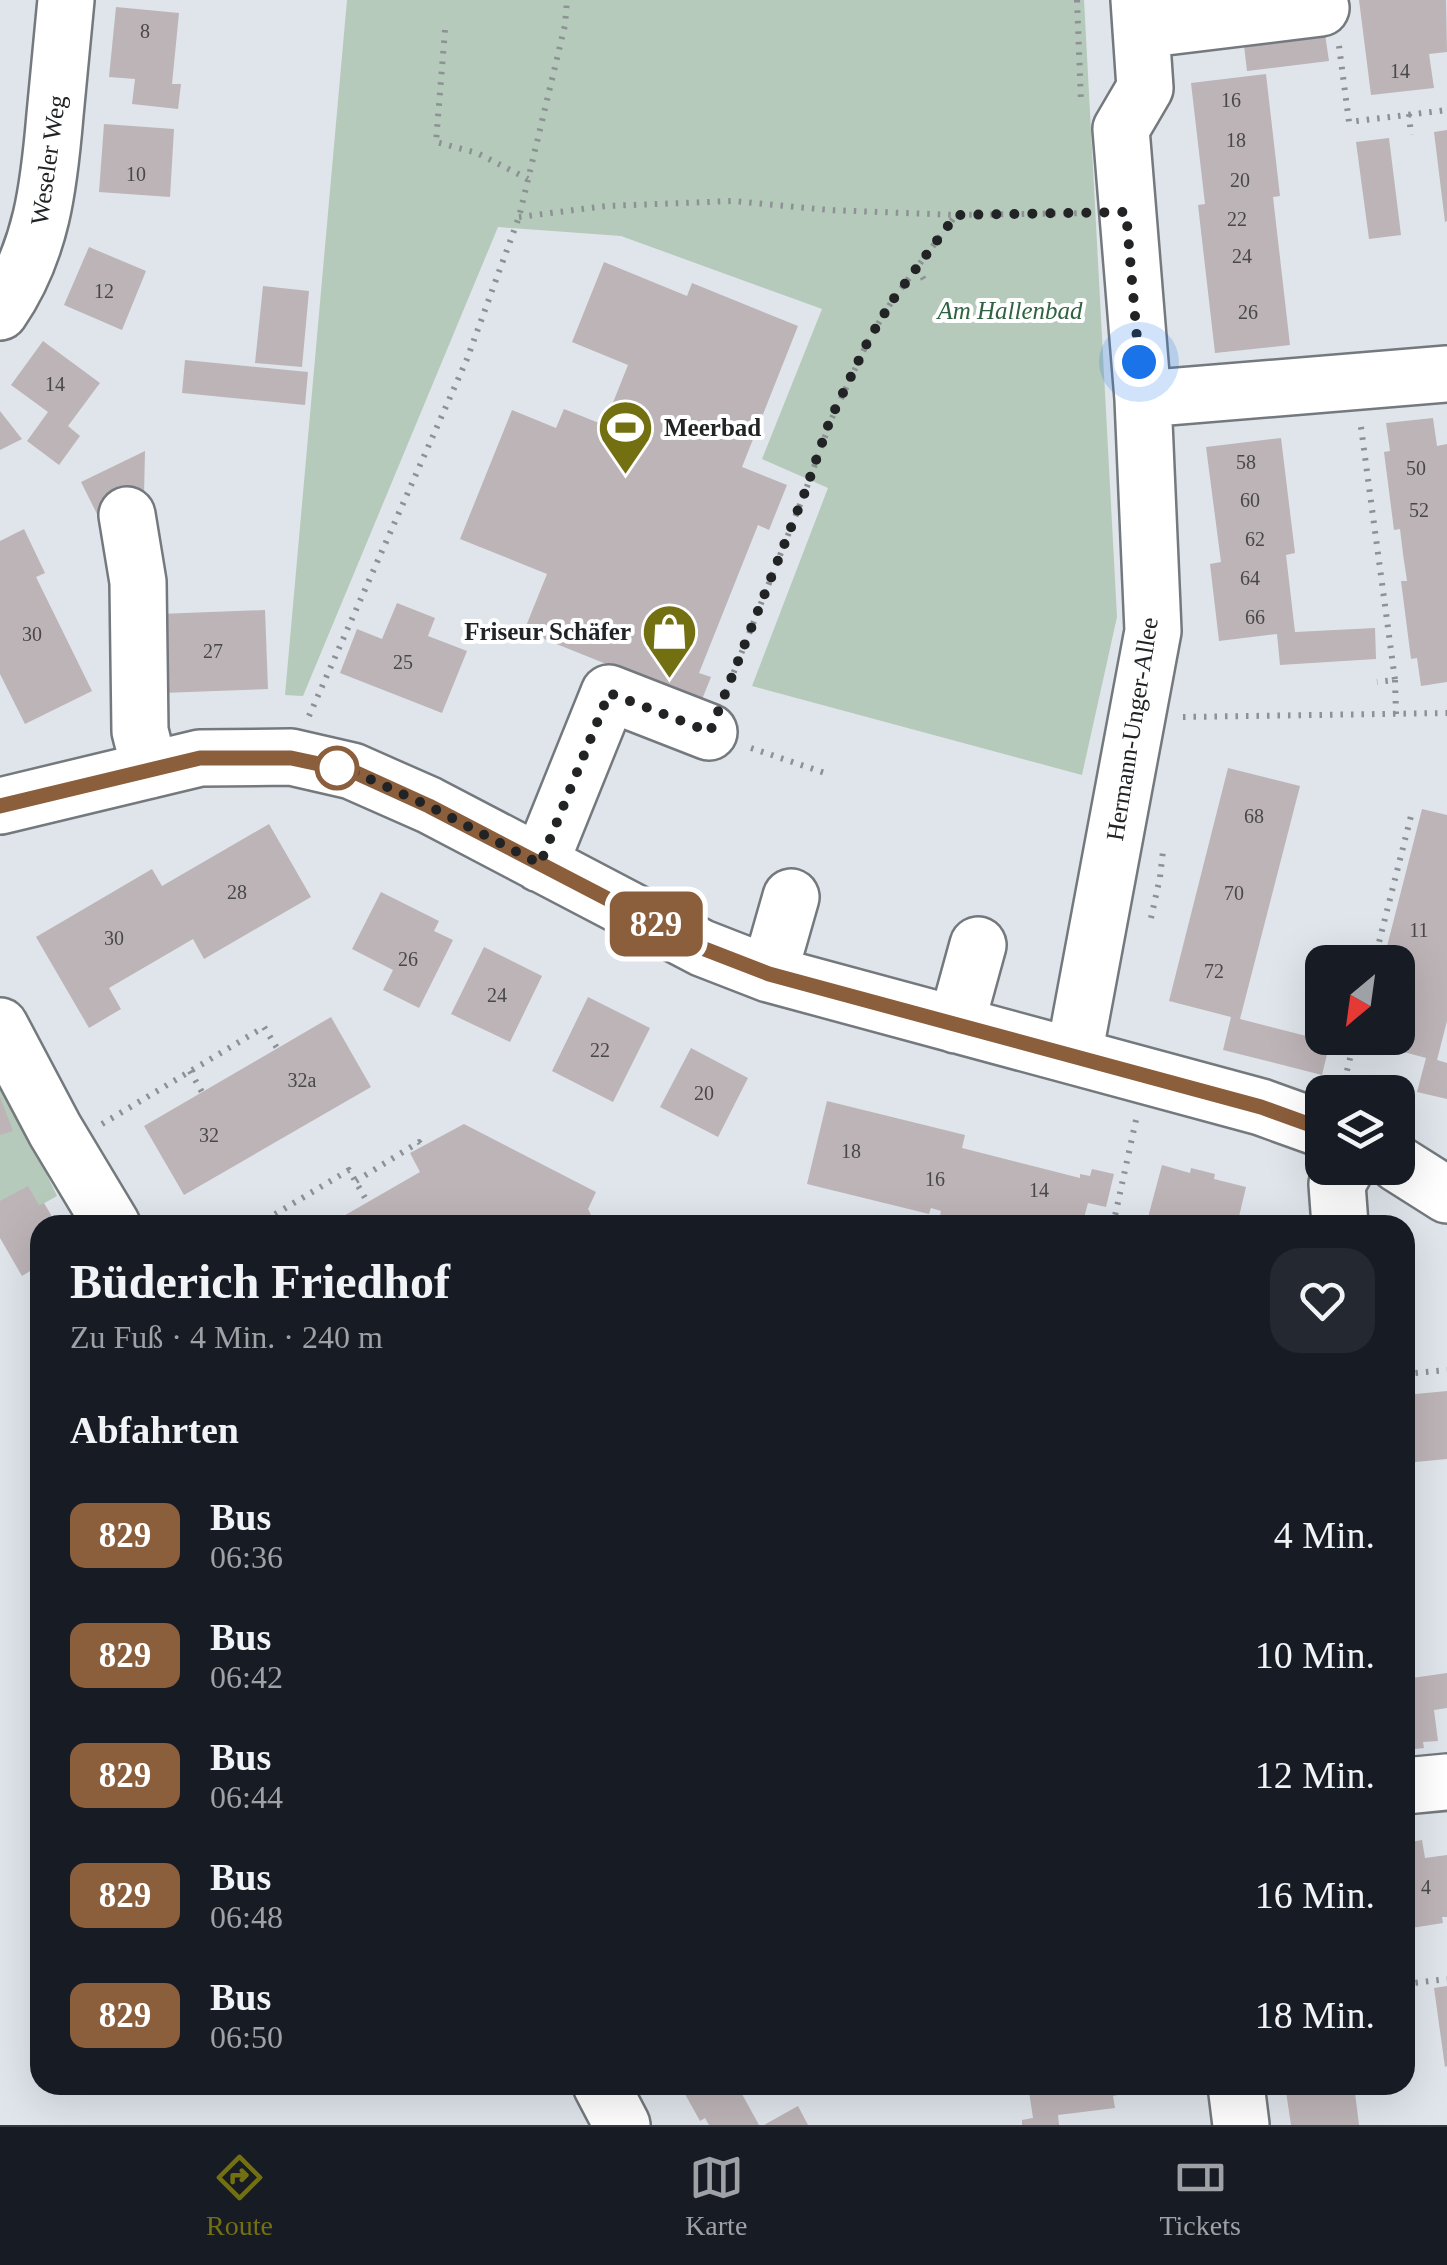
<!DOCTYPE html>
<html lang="de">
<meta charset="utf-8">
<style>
body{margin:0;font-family:"Times New Roman",serif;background:#242831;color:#f1f3f6;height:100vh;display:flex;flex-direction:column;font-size:38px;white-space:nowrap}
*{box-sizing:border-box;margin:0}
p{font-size:32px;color:#9ea1a6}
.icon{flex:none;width:55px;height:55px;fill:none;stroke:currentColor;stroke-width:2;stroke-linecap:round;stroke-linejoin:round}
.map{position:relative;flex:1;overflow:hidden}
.side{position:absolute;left:30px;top:1215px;width:1385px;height:880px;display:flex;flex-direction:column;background:#171b24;border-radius:30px;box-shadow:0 10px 40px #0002}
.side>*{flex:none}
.badge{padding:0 20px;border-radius:15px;font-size:35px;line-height:65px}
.needle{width:65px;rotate:209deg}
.fabs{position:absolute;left:1305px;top:945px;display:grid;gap:20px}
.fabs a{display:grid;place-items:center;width:110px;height:110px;border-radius:20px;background:#171b24;box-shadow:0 10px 40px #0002;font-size:50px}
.you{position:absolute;width:50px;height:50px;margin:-25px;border:8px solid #fff;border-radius:50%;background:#1a73e8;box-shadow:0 0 0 15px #1a73e833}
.map>.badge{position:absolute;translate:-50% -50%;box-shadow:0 0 0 5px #fff}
h2{padding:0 40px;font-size:38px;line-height:90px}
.round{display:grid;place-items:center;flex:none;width:105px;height:105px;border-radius:30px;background:#242831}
.overview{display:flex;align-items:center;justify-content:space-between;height:170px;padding:0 40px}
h1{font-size:48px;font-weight:700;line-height:75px}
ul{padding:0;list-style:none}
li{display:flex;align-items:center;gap:30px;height:120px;padding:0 40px}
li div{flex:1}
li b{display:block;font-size:38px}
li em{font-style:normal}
li .badge{min-width:110px;font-weight:700;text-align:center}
.tabs{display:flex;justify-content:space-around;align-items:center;height:140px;border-top:2px solid #363941;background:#171b24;font-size:28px;color:#9ea1a6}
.tabs a{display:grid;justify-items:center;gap:5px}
.tabs .active{color:#727011}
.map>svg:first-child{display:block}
.green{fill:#b5caba}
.building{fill:#bdb4b7}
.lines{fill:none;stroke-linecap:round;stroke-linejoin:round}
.minor-casing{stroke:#74797e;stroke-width:60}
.path{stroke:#8d9195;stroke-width:6;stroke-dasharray:2.5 8;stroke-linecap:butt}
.minor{stroke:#fff;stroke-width:55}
.line-casing{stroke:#fff;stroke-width:22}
.line{stroke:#8b5e3c;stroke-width:15}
.walk{stroke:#212325;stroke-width:10;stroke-dasharray:0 18}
.stop-dot{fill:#fff;stroke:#8b5e3c;stroke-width:5}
.labels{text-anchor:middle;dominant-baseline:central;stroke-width:8;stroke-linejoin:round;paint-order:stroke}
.number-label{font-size:20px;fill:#48474a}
.street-label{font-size:25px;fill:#212325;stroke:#fff}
.park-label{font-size:25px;font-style:italic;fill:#2f6341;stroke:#fff}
.poi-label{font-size:25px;font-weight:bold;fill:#212325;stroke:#fff;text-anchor:start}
</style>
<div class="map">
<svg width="1447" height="2125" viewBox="0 0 1447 2125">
<rect width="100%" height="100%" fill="#dfe5eb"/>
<path class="green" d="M347 0H1084L1117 617 1082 775 752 686 828 488 762 459 822 309 621 236 498 227 303 696 285 695Z
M0 1076 57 1196 0 1228Z"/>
<path class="building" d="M1359 0H1446L1447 52 1429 54 1434 88 1371 95Z
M116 7 179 13 172 84H181L178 109 132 104 135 79 109 77Z
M1324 27 1329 61 1247 71 1243 37Z
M1266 74 1280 196 1273 197 1290 345 1215 353 1198 205 1205 204 1191 83Z
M104 124 174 129 170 197 99 192Z
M1447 130V221L1445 222 1434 132Z
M1389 138 1401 235 1369 239 1356 142Z
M89 247 146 271 122 330 64 305Z
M604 262 687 296 692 283 798 326 742 467 787 485 769 530 758 525 699 673 711 677 701 702 524 631 547 574 460 539 512 410 556 428 564 409 604 425 628 365 572 342Z
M263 286 309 291 302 367 255 363Z
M43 341 100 383 68 426 80 436 59 465 27 441 48 412 11 385Z
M185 360 308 372 305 405 182 393Z
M0 411 22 439 0 450Z
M1433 418 1437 446 1447 444V682L1421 686 1417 658 1411 659 1401 581H1407L1403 554 1400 529 1394 530 1384 452 1390 451 1386 423Z
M1281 438 1295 553 1286 555 1295 632 1375 628 1376 659 1280 665 1277 634 1219 641 1210 564 1221 562 1206 447Z
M145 451 144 494 98 516 81 482Z
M24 529 45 573 36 577 92 691 25 724 0 674V541Z
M397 603 435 618 428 636 467 651 442 713 340 673 357 629 382 639Z
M265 610 268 689 162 693 159 614Z
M1228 768 1300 786 1240 1019 1330 1042 1322 1075 1223 1050 1231 1017 1169 1001Z
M1422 809 1447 815V1021L1437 1060 1447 1063V1099L1417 1092 1426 1058 1363 1041 1364 1038H1398V962H1383Z
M269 824 311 897 204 959 193 939 109 988 121 1009 89 1028 36 937 152 869 162 886Z
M381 892 439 921 434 931 453 940 419 1008 383 990 393 970 352 949Z
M484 947 542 976 510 1042 451 1014Z
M588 997 650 1028 613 1102 552 1071Z
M331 1017 371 1087 184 1195 144 1126Z
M691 1048 748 1078 718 1137 660 1107Z
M0 1097 13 1131 0 1135Z
M827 1101 965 1135 962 1148 1080 1178V1174L1090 1176 1092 1169 1114 1174 1106 1207 1088 1203 1082 1225H938L941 1211 931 1208 929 1214 807 1184Z
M464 1124 596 1192 588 1209 596 1225H328L420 1172 410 1153Z
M1162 1165 1190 1173 1191 1168 1215 1174 1214 1179 1246 1187 1237 1225H1146Z
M28 1186 39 1205 44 1203 57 1225H40V1265L22 1276 0 1238V1201Z
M40 1297V1323L30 1302Z
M1447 1391V1459L1405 1463V1395Z
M40 1518V1539L31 1523Z
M1447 1673V1708L1434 1710 1438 1741 1423 1742 1424 1748 1405 1750V1679Z
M1422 1840 1425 1858 1447 1855V1917H1442L1443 1923 1405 1929V1843Z
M1447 1986V2066L1445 2067 1434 1988Z
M680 2085H737L759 2125H709L705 2118 700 2121Z
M1028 2085H1117L1118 2095 1113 2096 1115 2108 1058 2115 1059 2125H1022V2120L1033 2118Z
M1285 2085H1354L1359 2125H1291Z
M798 2106 808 2125H764Z"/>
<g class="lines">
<defs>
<path id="minor" d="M1141 30 1321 8
M0 312C42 251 49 186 55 115 59 77 62 38 66 0
M1143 399 1447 374
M127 515 138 582 140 731 150 770
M0 806 200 758 291 757 352 771 429 805 702 948 769 974 1261 1107 1322 1129
M540 864 609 693 709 732
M769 974 791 897
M956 1025 978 945
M0 1026 55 1130 112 1225
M1074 1055 1153 631 1143 399 1121 129 1145 88 1139 0
M1398 1164 1447 1195
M1340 1225 1337 1184 1346 1168
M1405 1786 1447 1782
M601 2085 622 2125
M1236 2085 1241 2125"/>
</defs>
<use href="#minor" class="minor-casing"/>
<path class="path" d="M1077 0 1081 102
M445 30 436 142 477 153 528 179
M1339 46 1349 122 1447 110
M1409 114 1411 135
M519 217 606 206 733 201 829 210 956 215 1085 213
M917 268 926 283
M1361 427 1395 680 1377 682
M1395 680 1396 714
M726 692 805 492 831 420 869 339 892 301 956 215
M309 716 467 359 519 217 565 25 567 0
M1183 717 1447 713
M751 748 825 773
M1151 918 1160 877 1163 851
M1374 962 1412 812
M190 1071 202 1092
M1342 1091 1355 1038
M102 1124 264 1027 277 1048
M356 1181 419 1142 423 1147
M257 1225 349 1170 368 1203
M1113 1225 1136 1120
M1405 1374 1447 1370
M1405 1984 1447 1979"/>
<use href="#minor" class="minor"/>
</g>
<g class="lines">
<defs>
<path id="line" d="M0 806 200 758H291L352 771 429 806 702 948 769 974 1261 1107 1322 1129"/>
</defs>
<use href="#line" class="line-casing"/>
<use href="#line" class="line"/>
<path class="walk" d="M337 768 352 771 429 806 540 864 609 693 710 732 805 492 830 420 869 339 892 301 956 215 1126 212 1139 362"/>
</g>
<defs>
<symbol id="stadium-pin" viewBox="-11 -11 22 30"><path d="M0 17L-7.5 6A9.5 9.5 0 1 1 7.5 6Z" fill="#727011" stroke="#fff"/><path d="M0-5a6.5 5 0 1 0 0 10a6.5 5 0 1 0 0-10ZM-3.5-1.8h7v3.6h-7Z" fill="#fff"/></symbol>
<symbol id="shop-pin" viewBox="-11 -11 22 30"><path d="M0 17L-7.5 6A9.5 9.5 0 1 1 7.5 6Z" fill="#727011" stroke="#fff"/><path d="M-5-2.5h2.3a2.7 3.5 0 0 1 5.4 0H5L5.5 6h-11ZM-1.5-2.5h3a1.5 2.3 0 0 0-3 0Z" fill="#fff"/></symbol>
</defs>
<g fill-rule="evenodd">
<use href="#stadium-pin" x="594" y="396" width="63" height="86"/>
<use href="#shop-pin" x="638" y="600" width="63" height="86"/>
</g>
<circle class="stop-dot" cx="337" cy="768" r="20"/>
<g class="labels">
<g class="number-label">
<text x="145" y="31">8</text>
<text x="1400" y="71">14</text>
<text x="1231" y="100">16</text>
<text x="1236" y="140">18</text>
<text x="136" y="174">10</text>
<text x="1240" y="180">20</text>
<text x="1237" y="219">22</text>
<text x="1242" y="256">24</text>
<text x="104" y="291">12</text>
<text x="1248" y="312">26</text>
<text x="55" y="384">14</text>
<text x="1246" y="462">58</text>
<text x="1416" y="468">50</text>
<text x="1250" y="500">60</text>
<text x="1419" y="510">52</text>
<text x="1255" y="539">62</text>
<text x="1250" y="578">64</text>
<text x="1255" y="617">66</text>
<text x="32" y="634">30</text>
<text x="213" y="651">27</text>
<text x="403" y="662">25</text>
<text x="1254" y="816">68</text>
<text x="237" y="892">28</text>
<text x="1234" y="893">70</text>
<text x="1419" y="930">11</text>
<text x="114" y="938">30</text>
<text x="408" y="959">26</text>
<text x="1214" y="971">72</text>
<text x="497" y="995">24</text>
<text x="600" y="1050">22</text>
<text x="302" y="1080">32a</text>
<text x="704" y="1093">20</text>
<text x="209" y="1135">32</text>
<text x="851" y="1151">18</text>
<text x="935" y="1179">16</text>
<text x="1039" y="1190">14</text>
<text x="1426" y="1887">4</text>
</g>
<g class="street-label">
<text transform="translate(48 160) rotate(-82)">Weseler Weg</text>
<text transform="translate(1132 729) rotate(-81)">Hermann-Unger-Allee</text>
</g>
<g class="park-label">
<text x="1010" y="310">Am Hallenbad</text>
</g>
<g class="poi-label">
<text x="664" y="427">Meerbad</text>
<text x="631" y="631" text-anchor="end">Friseur Schäfer</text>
</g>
</g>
</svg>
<div class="fabs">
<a><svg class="needle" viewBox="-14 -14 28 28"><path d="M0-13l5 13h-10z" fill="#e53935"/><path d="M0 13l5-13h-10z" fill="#9ea1a6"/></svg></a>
<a><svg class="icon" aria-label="layers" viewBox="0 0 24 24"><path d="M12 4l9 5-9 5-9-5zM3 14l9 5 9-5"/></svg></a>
</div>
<div class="you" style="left:1139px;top:362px"></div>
<b class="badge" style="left:656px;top:924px;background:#8b5e3c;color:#fff">829</b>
<section class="side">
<div class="overview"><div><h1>Büderich Friedhof</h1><p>Zu Fuß · 4 Min. · 240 m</p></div><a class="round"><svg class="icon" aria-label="heart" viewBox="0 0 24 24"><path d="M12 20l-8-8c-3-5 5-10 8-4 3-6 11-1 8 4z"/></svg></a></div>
<h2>Abfahrten</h2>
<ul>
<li><span class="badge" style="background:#8b5e3c;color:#fff">829</span><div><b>Bus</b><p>06:36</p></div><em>4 Min.</em></li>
<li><span class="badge" style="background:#8b5e3c;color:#fff">829</span><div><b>Bus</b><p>06:42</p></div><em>10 Min.</em></li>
<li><span class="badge" style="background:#8b5e3c;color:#fff">829</span><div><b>Bus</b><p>06:44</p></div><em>12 Min.</em></li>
<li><span class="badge" style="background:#8b5e3c;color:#fff">829</span><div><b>Bus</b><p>06:48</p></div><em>16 Min.</em></li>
<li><span class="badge" style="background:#8b5e3c;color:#fff">829</span><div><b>Bus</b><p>06:50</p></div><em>18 Min.</em></li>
</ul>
</section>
</div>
<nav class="tabs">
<a class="active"><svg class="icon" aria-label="directions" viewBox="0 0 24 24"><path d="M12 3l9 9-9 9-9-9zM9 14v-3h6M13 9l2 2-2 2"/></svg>Route</a>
<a><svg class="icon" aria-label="map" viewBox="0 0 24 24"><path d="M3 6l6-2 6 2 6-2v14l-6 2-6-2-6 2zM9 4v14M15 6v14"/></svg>Karte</a>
<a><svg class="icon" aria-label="tickets" viewBox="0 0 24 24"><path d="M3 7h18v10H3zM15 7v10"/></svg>Tickets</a>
</nav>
